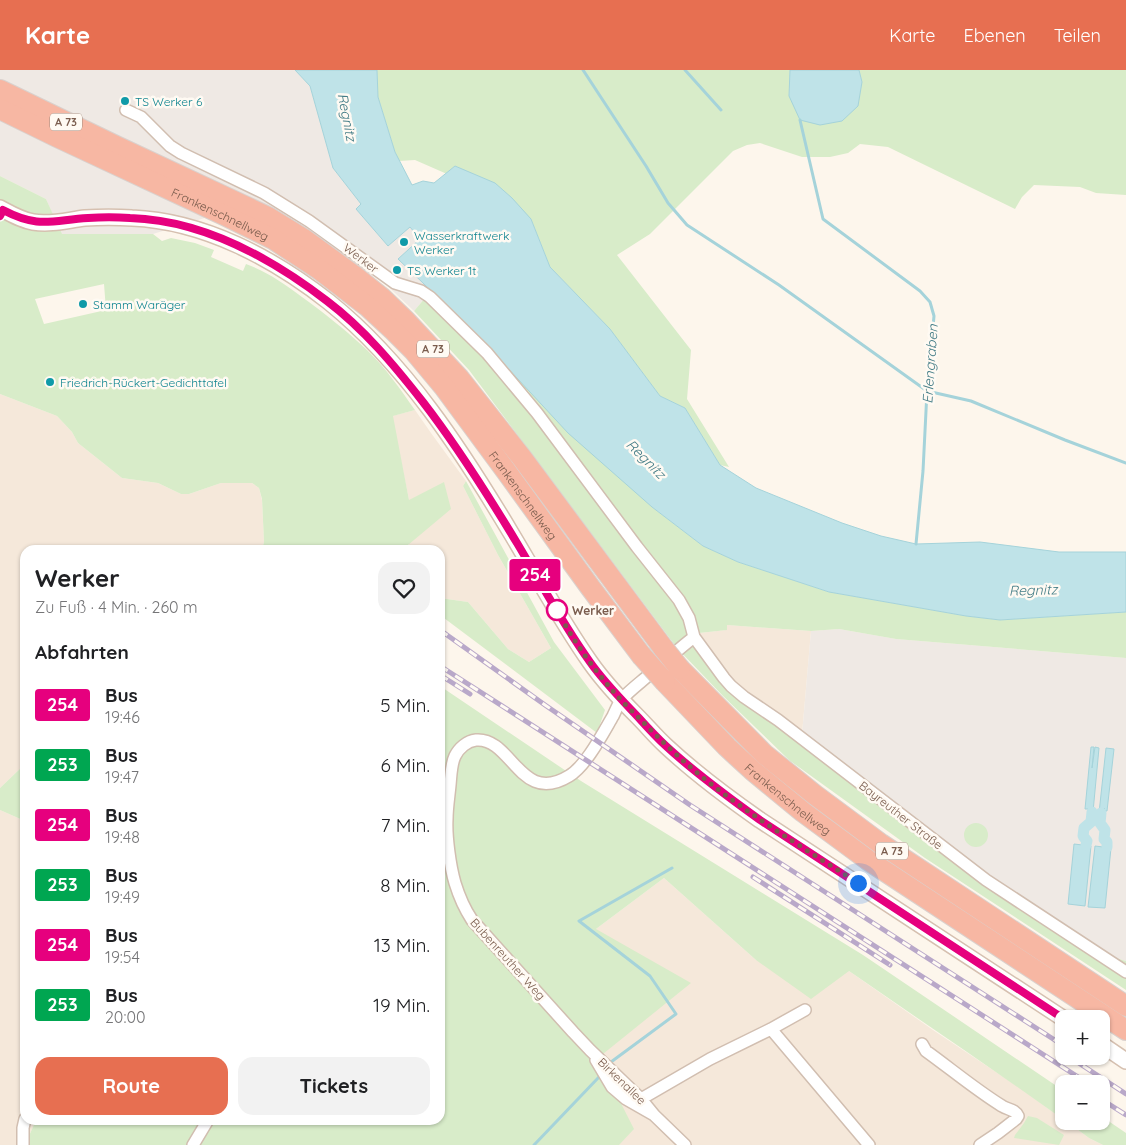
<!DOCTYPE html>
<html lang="de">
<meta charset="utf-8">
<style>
body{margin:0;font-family:Quicksand,sans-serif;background:#f2f2f2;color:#202124;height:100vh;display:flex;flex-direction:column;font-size:19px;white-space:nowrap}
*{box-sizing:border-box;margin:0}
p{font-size:16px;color:#757577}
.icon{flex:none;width:28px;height:28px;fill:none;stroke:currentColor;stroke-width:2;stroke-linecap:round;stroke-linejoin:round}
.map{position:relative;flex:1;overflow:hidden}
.details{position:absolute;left:20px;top:475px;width:425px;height:580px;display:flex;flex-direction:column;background:#fff;border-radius:15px;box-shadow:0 1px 4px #0004}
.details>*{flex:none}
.badge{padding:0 10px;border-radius:4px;font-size:18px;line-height:32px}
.controls{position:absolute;left:1055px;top:940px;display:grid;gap:10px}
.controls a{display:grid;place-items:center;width:55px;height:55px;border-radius:10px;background:#fff;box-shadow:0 1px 4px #0004;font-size:25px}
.you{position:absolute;width:25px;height:25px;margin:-12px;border:4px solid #fff;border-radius:50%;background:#1a73e8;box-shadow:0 0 0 8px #1a73e833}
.map>.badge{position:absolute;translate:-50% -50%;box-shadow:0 0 0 2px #fff}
h2{padding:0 15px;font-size:19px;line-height:45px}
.round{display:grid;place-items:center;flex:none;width:52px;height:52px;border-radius:15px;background:#f2f2f2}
.summary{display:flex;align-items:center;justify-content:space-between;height:85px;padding:0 15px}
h1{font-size:24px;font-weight:800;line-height:38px}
.cta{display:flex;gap:10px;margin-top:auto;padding:10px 15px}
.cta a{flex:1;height:58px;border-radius:15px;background:#e76f51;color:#fff;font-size:20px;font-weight:800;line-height:58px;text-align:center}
.cta a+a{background:#f2f2f2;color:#202124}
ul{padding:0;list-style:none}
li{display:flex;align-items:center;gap:15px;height:60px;padding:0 15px}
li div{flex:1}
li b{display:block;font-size:19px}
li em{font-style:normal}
li .badge{min-width:55px;font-weight:700;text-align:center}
header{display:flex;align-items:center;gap:30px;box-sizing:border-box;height:70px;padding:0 25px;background:#e76f51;color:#fff}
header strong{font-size:24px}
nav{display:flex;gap:28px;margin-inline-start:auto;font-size:18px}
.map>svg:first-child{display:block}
.residential{fill:#f5e8da}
.industrial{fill:#efe9e4}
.green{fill:#d8ecc9;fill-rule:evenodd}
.water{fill:#bfe3e8;stroke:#a5d3da}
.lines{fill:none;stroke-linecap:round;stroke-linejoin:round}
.stream{stroke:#a5d3da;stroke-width:3}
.canal{stroke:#bfe3e8;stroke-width:11}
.minor-casing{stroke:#d1beb0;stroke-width:14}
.secondary-casing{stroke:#d6c0b0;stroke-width:18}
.motorway-casing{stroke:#dad1cd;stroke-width:22}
.minor{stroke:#fff;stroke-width:11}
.secondary{stroke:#fff;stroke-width:15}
.motorway{stroke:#f7b7a3;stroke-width:20}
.rail-casing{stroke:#b9a8c9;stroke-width:5}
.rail{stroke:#fffaf3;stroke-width:3;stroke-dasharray:9;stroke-linecap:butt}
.motorway-bridge-casing{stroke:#dad1cd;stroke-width:22;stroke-linecap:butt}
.motorway-bridge{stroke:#f7b7a3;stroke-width:20}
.line-casing{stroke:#fff;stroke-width:11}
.line{stroke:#e6007e;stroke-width:8}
.walk{stroke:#7a5c4d;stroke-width:5;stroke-dasharray:0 9}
.culture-dot{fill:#0f9aa8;stroke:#fffaf3;stroke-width:2}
.stop-dot{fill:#fff;stroke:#e6007e;stroke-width:2.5}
.labels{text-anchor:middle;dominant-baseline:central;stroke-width:5;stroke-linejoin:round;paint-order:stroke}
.shield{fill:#fffaf3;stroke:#a28b7f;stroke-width:1}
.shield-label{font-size:11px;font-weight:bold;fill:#7a5c4d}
.culture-label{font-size:12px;fill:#0d838f;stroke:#fffaf3;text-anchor:start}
.street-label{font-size:12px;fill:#7a5c4d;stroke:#fffaf3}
.stop-label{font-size:12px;font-weight:bold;fill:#7a5c4d;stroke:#fffaf3;text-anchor:start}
.water-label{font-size:14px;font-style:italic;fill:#437c86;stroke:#fffaf3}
</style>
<header>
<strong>Karte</strong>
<nav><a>Karte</a><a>Ebenen</a><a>Teilen</a></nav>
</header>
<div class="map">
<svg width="1126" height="1075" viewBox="0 0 1126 1075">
<rect width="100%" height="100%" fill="#fdf6ec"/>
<path class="residential" d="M0 324 57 346 72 362 78 373 122 408 158 413 181 424H189L221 413H252L259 418 262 430 264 472 262 480H25V694L0 718Z
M415 340 431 363 466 411 463 416 498 485 551 578 529 592 508 579 468 532 440 528V480H409V430L392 346Z
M727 555 811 561 802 664 734 614 699 563 726 560Z
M0 740 25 751V1050H36L25 1075H0Z
M664 808 756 890 849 901 933 960 1020 1018 1064 1050V1051H1066L1089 1068 1103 1075H619L598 988 596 859Z"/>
<path class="industrial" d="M0 0H295L310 16 333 98 361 134 356 139 388 176 410 157 420 169 398 189 431 221 414 241 379 208 306 156 259 131 153 164H61L46 129 0 106Z
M839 559 896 569 1126 588V891L1102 884 991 809 802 664 811 561Z"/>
<path class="green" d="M377 0H790L789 26 862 12 859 0H1126V125L1096 123 1080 117 1034 115 1022 127 1015 139 888 77 860 74 848 83 830 87H802L760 73 747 75 733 81 650 164 617 185 691 280 687 329 729 397 720 395 685 338 660 326 610 259 550 197 531 149 455 96 447 104 415 90 399 91 395 82 378 27Z
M0 106 46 129 62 164H153L162 171 171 168 195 173 214 180 211 187 243 201 246 194C268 202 283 213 302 227 324 243 347 261 367 280 386 298 400 319 415 340L393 346 409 430 444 412 451 439 408 475 409 480H262L264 472 262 429 259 418 252 413H221L189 424H181L158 413 122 408 78 373 72 362 57 346 0 324ZM104 214 106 240 44 254 35 229Z
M431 221 652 437 703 476 738 492 829 522 966 546 1000 550 1126 542V588L896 569 839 559 811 561 727 555V560L699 563 734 614 971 795 1102 884 1126 891V920L925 788 789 690 723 626 677 578 469 300 414 241Z
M466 411 554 572 605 640 597 663 440 545V528L468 532 508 579 529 592 551 578 498 485 463 416Z
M440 616 581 711 863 885 1064 1021V1050C993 999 921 951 849 901L811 929 756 890 664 808 596 859 691 913 598 988 634 1059 619 1075H25L36 1050H440Z
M25 694V751L0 740V718Z
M964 765a12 12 0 1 1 24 0a12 12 0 1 1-24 0Z
M1028 1046 1037 1048 1064 1065 1059 1075 1014 1068 1015 1065 1024 1053Z
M1101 1046 1126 1063V1075H1103L1089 1068 1066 1051H1101Z"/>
<path class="water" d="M295 0H377L378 27 395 82 412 115 423 111 434 113 455 96 495 113 512 128 531 149 550 197 610 259 660 326 685 338 720 395 756 418 842 453 881 466 916 474 980 472 1059 482H1126V542L1000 550 966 546 829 522 738 492 703 476 652 437 568 363 478 266 398 189 420 169 410 157 388 176 356 139 361 134 333 98 310 16Z
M790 0H859L862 12 858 36 842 51 820 55 800 50 789 26Z
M1091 677H1094L1092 698 1095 677 1099 678 1093 742H1088V739H1085Z
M1106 678 1114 679 1107 741H1105L1104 738V743H1099Z
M1074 774 1091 776 1085 836 1068 834Z
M1095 776 1111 778 1105 838 1088 837Z"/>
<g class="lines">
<path class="stream" d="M583 0 646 96 668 133 687 155 779 215 927 321 971 331 1065 370 1126 393
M685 0 721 40
M800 50 823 149 920 221 930 232 934 246 927 321 923 401 916 474
M611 992 676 944 650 906 579 851 672 798
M534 1075 599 1007"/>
<path class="canal" d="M1101 743 1100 753 1105 760 1104 769 1107 772V777
M1086 775 1087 771 1083 766 1084 758 1091 752 1092 742"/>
<defs>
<path id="minor" d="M126 40 141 47 170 76 181 83 264 123 309 151 395 213 421 221 430 227 487 283 537 343 637 477 679 530 689 548 694 567 724 608 731 616 744 627 778 650 986 810 1126 902
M771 959 869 1075
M922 974 926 981C951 999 976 1020 1002 1036 1008 1040 1015 1039 1018 1046L1016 1049 998 1063 980 1075
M596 990 612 1017 626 1029 654 1045 685 1075
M641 1029 710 989 771 959 805 940
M654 1045 641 1029 590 980 573 962 472 850C464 838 459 826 455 813 450 796 446 766 447 749 447 738 449 726 450 715 451 705 451 694 455 686 459 678 467 671 476 670 512 667 520 736 569 706 586 696 603 663 613 646 616 640 618 634 622 629 630 620 641 612 650 604 665 591 679 579 694 567
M23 1075V1058L25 1049
M193 1075 208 1050"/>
<path id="secondary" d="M0 138C11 144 21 150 33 152 51 155 68 150 85 148 100 147 117 147 132 148 204 151 273 188 329 232 405 293 462 381 511 463 537 506 561 551 590 592 604 612 620 629 637 646 647 656 656 667 666 676 695 703 727 727 760 750L1064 949
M1101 974 1126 991"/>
<g id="motorway">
<path d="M0 20 116 76 268 147 304 169 356 207 381 227 406 251 459 308 522 388 664 579"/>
<path id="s1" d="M0 39 57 67 224 145 273 169 320 200 367 236 394 261 414 281 444 317 506 401 590 517 641 585"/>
<path d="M680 599 764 684 815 725 881 774 1126 936"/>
<path id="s2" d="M665 612 727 677 752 700 803 742 868 790 1126 960"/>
</g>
</defs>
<use href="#minor" class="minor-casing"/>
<use href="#secondary" class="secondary-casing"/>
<use href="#motorway" class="motorway-casing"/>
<use href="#minor" class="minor"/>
<use href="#secondary" class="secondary"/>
<use href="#motorway" class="motorway"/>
<defs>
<path id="rail" d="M440 560 545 635 690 735 1064 976
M440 596 1089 1014
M440 605 470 624
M753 807 890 895
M1068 986 1126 1024
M1101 1029 1126 1045"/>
</defs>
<use href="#rail" class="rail-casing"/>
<use href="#rail" class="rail"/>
<defs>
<path id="motorway-bridge" d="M664 579 680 599
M641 585 665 612"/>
</defs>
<use href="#motorway-bridge" class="motorway-bridge-casing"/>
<use href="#motorway-bridge" class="motorway-bridge"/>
</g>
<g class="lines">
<defs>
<path id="line" d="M0 146 3 140C39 159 52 150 88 148 102 147 116 147 130 148 202 150 271 188 327 231 364 259 394 295 423 332 457 376 488 425 517 473 541 513 563 555 590 592 604 612 621 629 638 647 647 657 656 667 666 676 695 703 728 727 760 750L1064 949"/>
</defs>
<use href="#line" class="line-casing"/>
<use href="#line" class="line"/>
<path class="walk" d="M557 540C572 569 592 597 613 621 622 632 633 642 642 651 670 680 699 706 731 729 772 759 816 786 858 813"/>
</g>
<g class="culture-dot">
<circle cx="125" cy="31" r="5"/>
<circle cx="404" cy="172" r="5"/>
<circle cx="397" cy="200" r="5"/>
<circle cx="83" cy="234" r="5"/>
<circle cx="50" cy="312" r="5"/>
</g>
<circle class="stop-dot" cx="557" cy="540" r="10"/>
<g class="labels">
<g class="shield">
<rect x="50" y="43.5" width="32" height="17" rx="4"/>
<rect x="417" y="270.5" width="32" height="17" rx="4"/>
<rect x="876" y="772.5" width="32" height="17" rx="4"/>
</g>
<g class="shield-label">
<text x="66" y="52">A 73</text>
<text x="433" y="279">A 73</text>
<text x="892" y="781">A 73</text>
</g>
<g class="culture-label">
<text x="135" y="31">TS Werker 6</text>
<text x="414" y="165">Wasserkraftwerk<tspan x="414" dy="14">Werker</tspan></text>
<text x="407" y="200">TS Werker 1t</text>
<text x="93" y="234">Stamm Waräger</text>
<text x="60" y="312">Friedrich-Rückert-Gedichttafel</text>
</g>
<g class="street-label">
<text stroke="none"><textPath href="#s1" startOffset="244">Frankenschnellweg</textPath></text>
<text transform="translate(361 188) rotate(37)">Werker</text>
<text stroke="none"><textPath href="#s1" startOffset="664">Frankenschnellweg</textPath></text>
<text stroke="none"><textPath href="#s2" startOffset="170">Frankenschnellweg</textPath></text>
<text transform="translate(901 745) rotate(38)">Bayreuther Straße</text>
<text transform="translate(508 889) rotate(48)">Bubenreuther Weg</text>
<text transform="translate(622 1011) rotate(44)">Birkenallee</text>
</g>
<g class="stop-label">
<text x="572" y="540">Werker</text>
</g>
<g class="water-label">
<text transform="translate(347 47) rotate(79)">Regnitz</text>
<text transform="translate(930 294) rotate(-86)">Erlengraben</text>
<text transform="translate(646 389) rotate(45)">Regnitz</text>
<text transform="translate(1033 520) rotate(-2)">Regnitz</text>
</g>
</g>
</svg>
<div class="controls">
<a>+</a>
<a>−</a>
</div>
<div class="you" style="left:858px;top:813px"></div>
<b class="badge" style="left:535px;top:505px;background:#e6007e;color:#fff">254</b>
<section class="details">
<div class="summary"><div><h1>Werker</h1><p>Zu Fuß · 4 Min. · 260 m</p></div><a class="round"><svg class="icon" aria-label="heart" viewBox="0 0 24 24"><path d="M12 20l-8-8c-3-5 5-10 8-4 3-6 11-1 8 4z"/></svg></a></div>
<h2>Abfahrten</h2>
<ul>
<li><span class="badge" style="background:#e6007e;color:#fff">254</span><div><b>Bus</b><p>19:46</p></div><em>5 Min.</em></li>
<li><span class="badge" style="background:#00a651;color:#fff">253</span><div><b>Bus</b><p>19:47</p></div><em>6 Min.</em></li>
<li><span class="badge" style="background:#e6007e;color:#fff">254</span><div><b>Bus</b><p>19:48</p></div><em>7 Min.</em></li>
<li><span class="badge" style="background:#00a651;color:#fff">253</span><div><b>Bus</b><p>19:49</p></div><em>8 Min.</em></li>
<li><span class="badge" style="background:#e6007e;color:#fff">254</span><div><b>Bus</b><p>19:54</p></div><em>13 Min.</em></li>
<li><span class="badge" style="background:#00a651;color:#fff">253</span><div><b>Bus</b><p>20:00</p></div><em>19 Min.</em></li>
</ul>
<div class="cta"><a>Route</a><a>Tickets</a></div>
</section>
</div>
